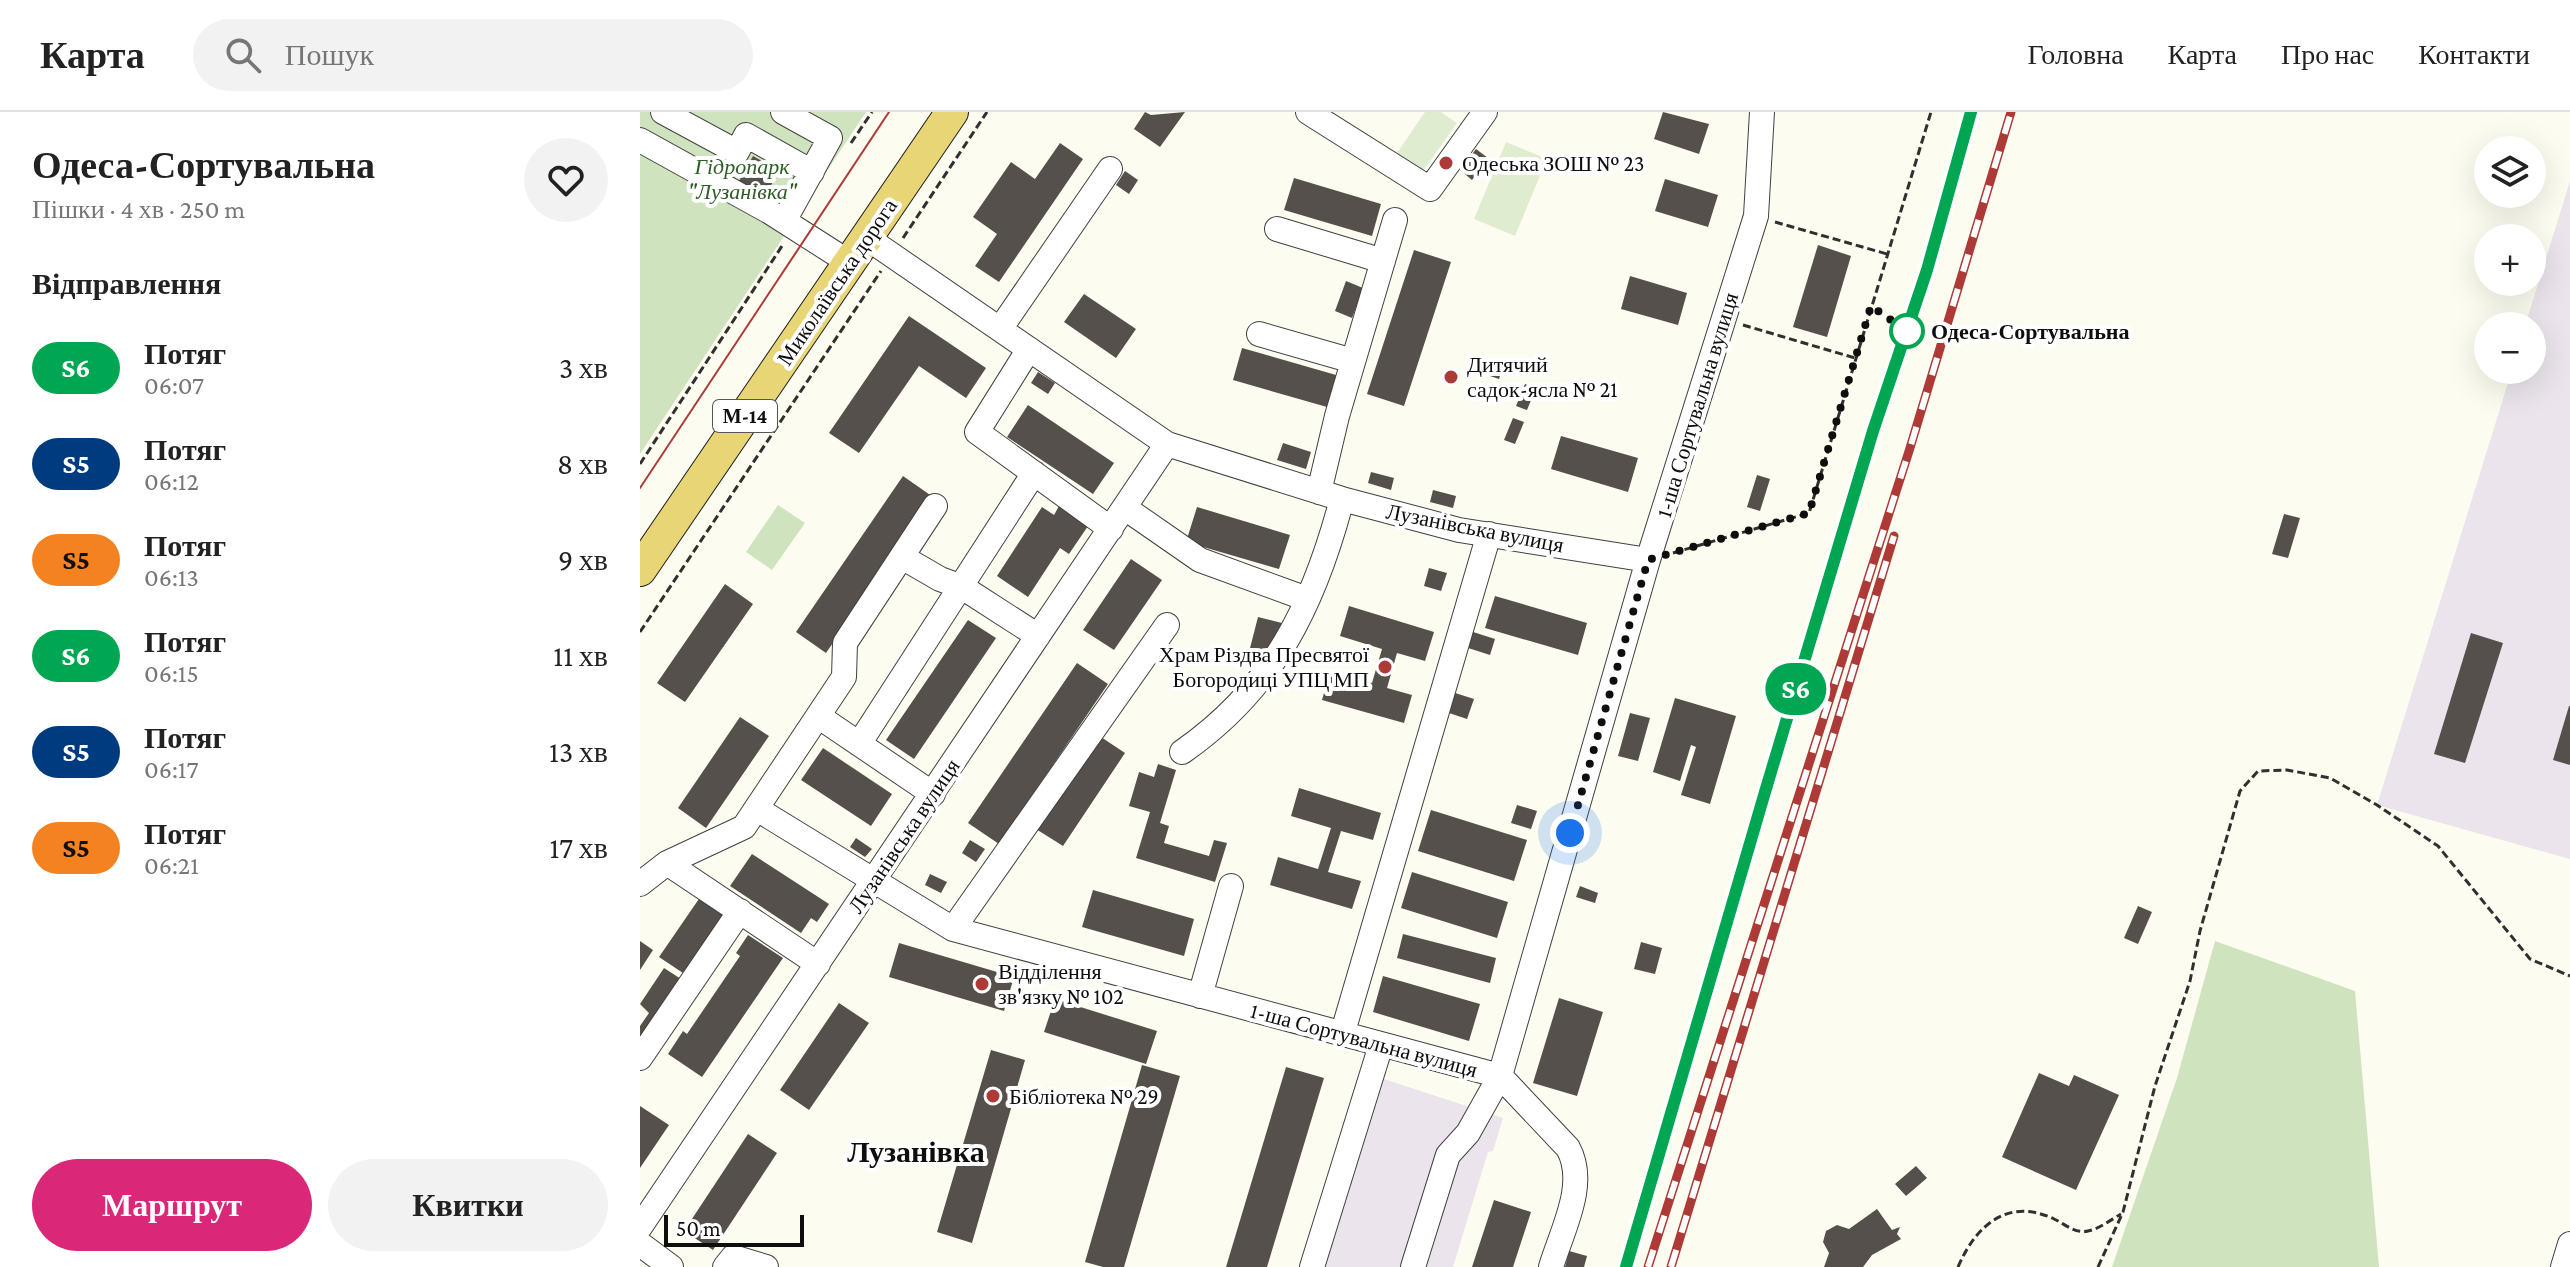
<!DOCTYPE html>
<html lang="uk">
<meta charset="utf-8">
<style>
body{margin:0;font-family:"Crimson Pro",serif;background:#f2f2f2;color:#222;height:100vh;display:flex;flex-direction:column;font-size:30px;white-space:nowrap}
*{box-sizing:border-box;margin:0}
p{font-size:26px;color:#767676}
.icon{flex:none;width:44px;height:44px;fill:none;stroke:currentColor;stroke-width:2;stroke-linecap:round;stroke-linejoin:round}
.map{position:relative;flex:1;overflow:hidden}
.panel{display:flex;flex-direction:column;background:#fff;width:640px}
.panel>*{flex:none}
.badge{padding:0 16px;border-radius:26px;font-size:28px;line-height:52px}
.tools{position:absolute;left:1834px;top:24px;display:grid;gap:16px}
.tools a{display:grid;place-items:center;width:72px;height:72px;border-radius:50%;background:#fff;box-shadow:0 8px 32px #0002;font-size:40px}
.scale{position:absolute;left:24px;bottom:20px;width:140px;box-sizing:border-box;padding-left:8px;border:4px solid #0e0e0e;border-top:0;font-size:22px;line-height:28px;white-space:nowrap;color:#0e0e0e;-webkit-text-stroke:6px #fff;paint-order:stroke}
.you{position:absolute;width:40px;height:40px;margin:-20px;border:6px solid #fff;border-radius:50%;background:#1a73e8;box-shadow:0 0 0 12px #1a73e833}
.map>.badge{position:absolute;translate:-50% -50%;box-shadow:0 0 0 4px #fff}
h2{padding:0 32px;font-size:30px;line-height:72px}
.round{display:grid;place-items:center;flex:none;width:84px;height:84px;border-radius:42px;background:#f2f2f2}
.overview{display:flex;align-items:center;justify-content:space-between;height:136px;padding:0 32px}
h1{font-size:38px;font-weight:800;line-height:60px}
.action{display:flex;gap:16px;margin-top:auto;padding:16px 32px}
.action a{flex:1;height:92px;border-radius:48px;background:#db2777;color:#fff;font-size:32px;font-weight:800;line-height:92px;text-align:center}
.action a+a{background:#f2f2f2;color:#222}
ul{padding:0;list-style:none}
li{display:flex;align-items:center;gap:24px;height:96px;padding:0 32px}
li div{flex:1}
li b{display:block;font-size:30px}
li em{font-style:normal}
li .badge{min-width:88px;font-weight:700;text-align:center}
header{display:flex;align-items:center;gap:48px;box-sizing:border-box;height:112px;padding:0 40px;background:#fff;border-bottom:2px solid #e0e0e0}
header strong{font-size:38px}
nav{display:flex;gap:44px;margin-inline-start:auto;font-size:28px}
.search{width:560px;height:72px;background:#f2f2f2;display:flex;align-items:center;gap:20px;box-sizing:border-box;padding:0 28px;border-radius:44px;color:#767676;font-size:30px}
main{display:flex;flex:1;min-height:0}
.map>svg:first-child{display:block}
.industrial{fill:#ebe4ec}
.green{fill:#cfe4be}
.pitch{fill:#e0eccf}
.building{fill:#55504c}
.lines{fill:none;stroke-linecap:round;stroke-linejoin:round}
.minor-casing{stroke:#414141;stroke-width:26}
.major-casing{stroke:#1f1f1f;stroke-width:34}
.path{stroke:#303030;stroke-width:3;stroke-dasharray:8 4;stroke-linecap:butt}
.minor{stroke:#fff;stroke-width:24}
.major{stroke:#e8d576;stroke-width:32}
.tram{stroke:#ad3a37;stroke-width:2}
.rail-casing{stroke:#ad3a37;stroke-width:9}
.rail{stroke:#fff;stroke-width:6;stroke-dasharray:18;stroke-linecap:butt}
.line-casing{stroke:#fff;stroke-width:18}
.line{stroke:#00a651;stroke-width:12}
.walk{stroke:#0e0e0e;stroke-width:8;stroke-dasharray:0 14.4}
.poi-dot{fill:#ad3a37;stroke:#fff;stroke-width:3}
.stop-dot{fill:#fff;stroke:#00a651;stroke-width:4}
.labels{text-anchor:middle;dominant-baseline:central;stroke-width:8;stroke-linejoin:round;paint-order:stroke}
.shield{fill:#fff;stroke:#565656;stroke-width:2}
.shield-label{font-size:20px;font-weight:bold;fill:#0e0e0e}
.poi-label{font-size:22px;fill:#0e0e0e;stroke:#fff;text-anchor:start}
.park-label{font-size:22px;font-style:italic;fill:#2e5e26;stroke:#fff}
.street-label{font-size:22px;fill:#0e0e0e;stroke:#fff}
.stop-label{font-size:22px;font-weight:bold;fill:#0e0e0e;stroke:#fff;text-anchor:start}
.district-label{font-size:30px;font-weight:bold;fill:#0e0e0e;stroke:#fff}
</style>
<header>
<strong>Карта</strong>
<div class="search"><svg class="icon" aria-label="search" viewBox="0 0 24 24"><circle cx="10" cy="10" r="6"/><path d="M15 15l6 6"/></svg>Пошук</div>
<nav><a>Головна</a><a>Карта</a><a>Про нас</a><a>Контакти</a></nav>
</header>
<main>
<section class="panel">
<div class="overview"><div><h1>Одеса-Сортувальна</h1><p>Пішки · 4 хв · 250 m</p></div><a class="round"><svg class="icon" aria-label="heart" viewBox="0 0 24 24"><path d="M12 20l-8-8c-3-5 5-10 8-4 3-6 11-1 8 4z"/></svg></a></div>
<h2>Відправлення</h2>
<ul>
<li><span class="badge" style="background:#00a651;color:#fff">S6</span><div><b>Потяг</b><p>06:07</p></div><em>3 хв</em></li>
<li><span class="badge" style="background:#003b80;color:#fff">S5</span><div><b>Потяг</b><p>06:12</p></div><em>8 хв</em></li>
<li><span class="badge" style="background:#f58220;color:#111">S5</span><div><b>Потяг</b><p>06:13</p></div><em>9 хв</em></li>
<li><span class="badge" style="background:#00a651;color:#fff">S6</span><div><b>Потяг</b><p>06:15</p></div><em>11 хв</em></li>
<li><span class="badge" style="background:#003b80;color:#fff">S5</span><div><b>Потяг</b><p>06:17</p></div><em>13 хв</em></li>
<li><span class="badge" style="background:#f58220;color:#111">S5</span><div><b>Потяг</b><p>06:21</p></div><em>17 хв</em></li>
</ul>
<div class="action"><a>Маршрут</a><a>Квитки</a></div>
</section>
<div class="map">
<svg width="1930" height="1155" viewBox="0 0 1930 1155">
<rect width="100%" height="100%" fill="#fdfcf1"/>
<path class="industrial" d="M1930 69V747L1737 693 1872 258H1892V214H1885Z
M741 966 863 1006 853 1039 848 1040 813 1155H682Z"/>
<path class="green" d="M0 0H226L0 342Z
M138 393 165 411 132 458 106 440Z
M1575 829 1715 879 1739 1155H1472L1537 966Z"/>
<path class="pitch" d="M785 0H801L817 11 783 59 757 41Z
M866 30 907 47 875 124 834 107Z"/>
<path class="building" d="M505 0 511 3 545 0 520 35 494 17Z
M1023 0 1069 12 1059 42 1014 27Z
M420 31 443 47 359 170 335 154 357 122 333 105 371 50 395 67Z
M836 37 848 46 832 68 820 58Z
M113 44 139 59 125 84 99 69Z
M485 59 498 68 489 82 476 73Z
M654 66 741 92 732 124 644 98Z
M1025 67 1078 83 1068 115 1015 99Z
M1178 133 1211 144 1187 225 1153 215Z
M774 138 811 150 764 294 727 282Z
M990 164 1047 181 1038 213 981 197Z
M706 169 723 176 712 206 695 199Z
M444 182 496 217 476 246 424 210Z
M269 204 346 256 326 286 279 254 219 341 189 321Z
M602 236 696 263 687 295 593 268Z
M842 248 863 255 859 267 838 260Z
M398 260 415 271 408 282 391 271Z
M885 272 896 276 887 298 876 294Z
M388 293 474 351 453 382 367 325Z
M873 306 884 310 875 332 864 328Z
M921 324 998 346 988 380 911 357Z
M643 331 671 340 666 357 637 348Z
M731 360 754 366 751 378 728 371Z
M1117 363 1130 367 1120 399 1107 395Z
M263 364 293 385 186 541 156 520Z
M793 378 816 384 813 396 790 390Z
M419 394 448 414 429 442 420 436 388 485 357 464 402 395 414 403Z
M557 395 650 423 639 457 546 430Z
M1644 402 1660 406 1648 446 1632 442Z
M491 447 522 468 474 538 443 518Z
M789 456 807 461 801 479 784 474Z
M85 472 113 492 45 590 17 571Z
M855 484 947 511 938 543 845 516Z
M709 494 794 520 785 549 757 541 747 576 772 583 764 611 682 588 690 560 732 571 742 537 700 524Z
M618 505 642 511 634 546 609 540Z
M328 508 356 526 274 647 246 628Z
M830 519 855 527 850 543 825 535Z
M1831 521 1863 531 1825 651 1794 642Z
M437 551 468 572 359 732 328 711Z
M809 579 834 587 827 607 803 599Z
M1035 586 1096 604 1070 692 1041 683 1056 635 1051 633 1040 669 1013 660Z
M1929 594H1930V653L1913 648Z
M990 601 1010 606 998 649 978 644Z
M100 605 129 624 66 716 38 696Z
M458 623 485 641 423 734 396 717Z
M183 636 252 682 231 714 161 668Z
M518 652 536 658 520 711 529 714 524 731 569 744 574 728 587 731 575 770 496 746 510 700 489 694 499 660 514 665Z
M659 676 741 701 733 728 701 719 688 760 721 769 712 797 630 773 638 745 678 757 691 716 651 704Z
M877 693 897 699 891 717 871 711Z
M791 698 887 728 874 769 778 739Z
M216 726 232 737 225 745 210 735Z
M330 728 345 737 336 750 322 741Z
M112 742 189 792 177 810 171 806 161 821 90 774Z
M772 760 868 790 857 826 761 796Z
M290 762 307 770 301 781 285 773Z
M940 774 958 781 955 791 936 785Z
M453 778 554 807 544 844 442 815Z
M63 781 90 800 46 863 19 845Z
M1498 794 1512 800 1498 832 1484 826Z
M763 822 856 846 850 871 757 846Z
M108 823 143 846 62 965 28 942 43 919 47 922 100 844 96 841Z
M0 829 13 838 0 858Z
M1001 830 1022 836 1015 862 994 857Z
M259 831 374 865 364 899 249 865Z
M24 856 44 869 0 935V914L9 901 0 892Z
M743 864 840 892 829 929 733 900Z
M919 886 963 900 937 984 893 971Z
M415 887 517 919 506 952 404 920Z
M199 891 229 911 169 998 140 978Z
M351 938 385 948 332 1131 297 1120Z
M502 953 540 964 484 1155H463L445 1150Z
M646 955 684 966 627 1155H586Z
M1399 961 1429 974 1434 963 1479 983 1436 1078 1362 1045Z
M0 994 29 1013 0 1056Z
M108 1022 137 1041 73 1138 44 1119Z
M1276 1054 1287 1066 1266 1084 1255 1072Z
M854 1088 891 1100 873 1155H832Z
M1237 1097 1252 1118 1260 1115 1257 1122 1261 1127 1232 1143 1223 1155H1184L1189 1141 1183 1130 1186 1119 1197 1113 1209 1117Z
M929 1139 947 1144 944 1155H925Z"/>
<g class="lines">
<defs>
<path id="minor" d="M23 0 97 40 106 23 172 60
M143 0 190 26 144 109
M668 0 790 77 845 0
M0 28 130 100 210 151
M637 117 743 149
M227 126 527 332 702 387 819 418 1008 448
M360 217 470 57
M619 222 713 249
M389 237 337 320 471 417
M679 380 697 304 755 108
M485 396 560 448 667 487
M262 445 300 467 322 475 398 524
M178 604 293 682
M219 632 394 361
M542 640C634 576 674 493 702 387
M117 697 313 817 860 964 1008 448 1116 104 1122 0
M27 751 178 852
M0 772 27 751 104 715 204 565 205 531 295 394
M313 817 527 513
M560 884 591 774
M702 923 849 422
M0 946 100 799
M0 1115 527 332
M0 1132 31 1155
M85 1155 93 1145 126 1155
M672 1155 741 933
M773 1155 808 1043 828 1021 860 964 928 1036C948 1072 922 1118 911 1155
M1923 1155 1930 1132"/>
<path id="major" d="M0 458 312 0"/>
</defs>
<use href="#minor" class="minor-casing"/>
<use href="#major" class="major-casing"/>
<path class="path" d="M211 31 232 0
M1135 110 1247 142
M263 126 347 0
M1103 213 1215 246
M0 352 142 134
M1033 441 1169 401 1291 0
M0 520 241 159
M1318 1155C1336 1113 1368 1085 1414 1107 1425 1112 1435 1122 1448 1119 1459 1117 1472 1107 1481 1102
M1458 1155 1483 1100 1515 974 1550 869 1560 819 1600 679 1618 659 1647 658 1690 666 1737 693 1798 734 1890 847 1930 864"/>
<use href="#minor" class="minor"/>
<use href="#major" class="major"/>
<path class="tram" d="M0 376 249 0"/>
<defs>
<path id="rail" d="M986 1155 1186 476 1287 158 1331 0
M1008 1155 1270 336 1371 0
M1031 1155 1254 424"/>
</defs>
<use href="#rail" class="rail-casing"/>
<use href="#rail" class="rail"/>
</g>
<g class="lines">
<defs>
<path id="line" d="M986 1155 1125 680 1233 319 1287 158 1331 0"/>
</defs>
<use href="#line" class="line-casing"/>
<use href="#line" class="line"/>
<path class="walk" d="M930 721 1008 448 1169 401 1231 194 1267 219"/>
</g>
<g class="poi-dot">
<circle cx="806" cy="51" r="8"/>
<circle cx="811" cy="265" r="8"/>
<circle cx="745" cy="555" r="8"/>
<circle cx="342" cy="872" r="8"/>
<circle cx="353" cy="984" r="8"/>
</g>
<circle class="stop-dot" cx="1267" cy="219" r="16"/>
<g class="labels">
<rect class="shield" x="73" y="288" width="64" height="32" rx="6"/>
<g class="shield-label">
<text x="105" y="304">М-14</text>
</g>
<g class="poi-label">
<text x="822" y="51">Одеська ЗОШ № 23</text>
<text x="827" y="252">Дитячий<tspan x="827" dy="25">садок-ясла № 21</tspan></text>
<text x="729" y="542" text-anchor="end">Храм Різдва Пресвятої<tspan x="729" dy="25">Богородиці УПЦ МП</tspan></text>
<text x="358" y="859">Відділення<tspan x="358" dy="25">зв'язку № 102</tspan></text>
<text x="369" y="984">Бібліотека № 29</text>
</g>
<g class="park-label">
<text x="102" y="54">Гідропарк<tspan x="102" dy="25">"Лузанівка"</tspan></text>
</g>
<g class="street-label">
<text transform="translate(197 170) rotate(-56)">Миколаївська дорога</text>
<text transform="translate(1057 293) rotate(-73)">1-ша Сортувальна вулиця</text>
<text transform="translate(835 416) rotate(11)">Лузанівська вулиця</text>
<text transform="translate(264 724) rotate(-56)">Лузанівська вулиця</text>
<text transform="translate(724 928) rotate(15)">1-ша Сортувальна вулиця</text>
</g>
<g class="stop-label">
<text x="1291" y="219">Одеса-Сортувальна</text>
</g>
<g class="district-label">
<text x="276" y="1039">Лузанівка</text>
</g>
</g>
</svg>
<div class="tools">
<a><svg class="icon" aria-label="layers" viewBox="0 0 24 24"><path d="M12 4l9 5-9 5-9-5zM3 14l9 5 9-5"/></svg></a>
<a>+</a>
<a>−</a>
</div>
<div class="scale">50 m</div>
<div class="you" style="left:930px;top:721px"></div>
<b class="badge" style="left:1156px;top:577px;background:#00a651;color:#fff">S6</b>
</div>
</main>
